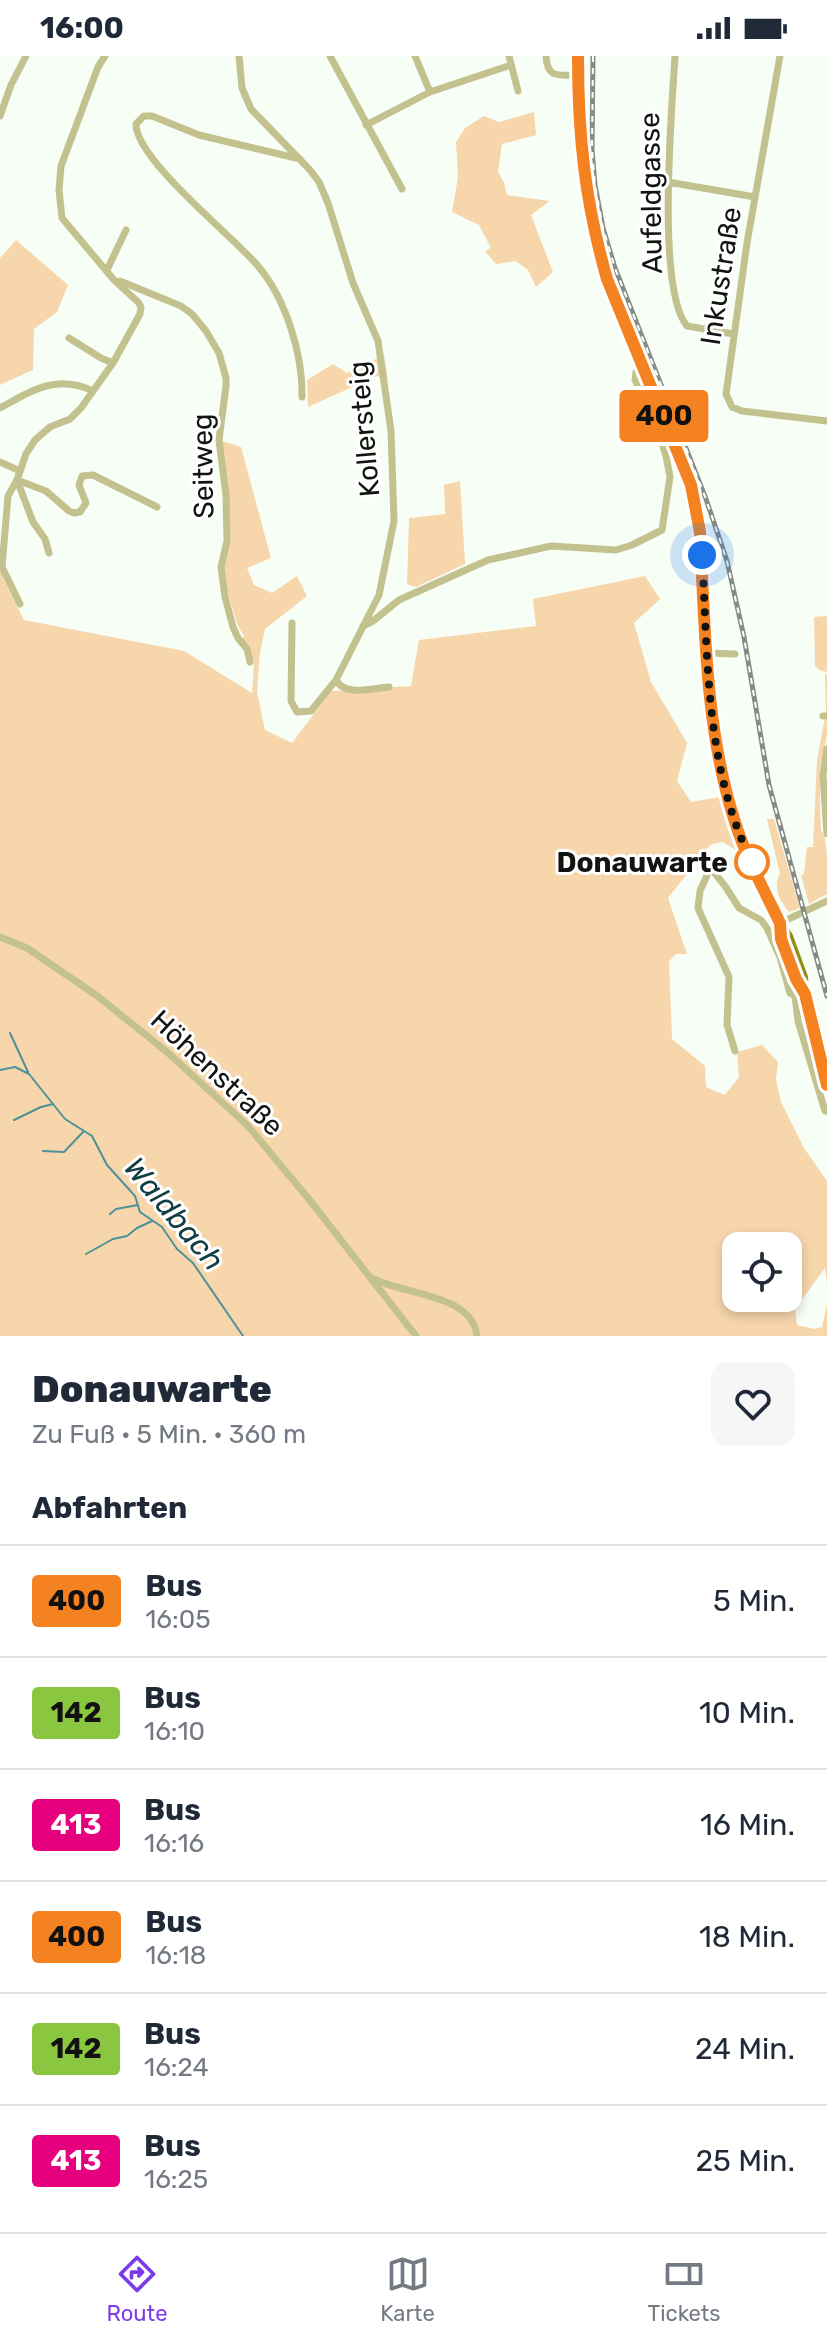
<!DOCTYPE html>
<html lang="de">
<meta charset="utf-8">
<style>
body{margin:0;font-family:Rubik,sans-serif;background:#f6f6f7;color:#1f2937;height:100vh;display:flex;flex-direction:column;font-size:30px;white-space:nowrap}
*{box-sizing:border-box;margin:0}
p{font-size:26px;color:#747a83}
.icon{flex:none;width:44px;height:44px;fill:none;stroke:currentColor;stroke-width:2;stroke-linecap:round;stroke-linejoin:round}
.map{position:relative;height:1280px;overflow:hidden}
.panel{display:flex;flex-direction:column;background:#fff;flex:1}
.panel>*{flex:none}
.badge{padding:0 16px;border-radius:6px;font-size:28px;line-height:52px}
.buttons{position:absolute;left:722px;top:1176px;display:grid;gap:16px}
.buttons a{display:grid;place-items:center;width:80px;height:80px;border-radius:16px;background:#fff;box-shadow:0 4px 12px #0003;font-size:40px}
.you{position:absolute;width:40px;height:40px;margin:-20px;border:6px solid #fff;border-radius:50%;background:#1a73e8;box-shadow:0 0 0 12px #1a73e833}
.map>.badge{position:absolute;translate:-50% -50%;box-shadow:0 0 0 4px #fff}
h2{padding:0 32px;font-size:30px;line-height:72px}
.round{display:grid;place-items:center;flex:none;width:84px;height:84px;border-radius:16px;background:#f6f6f7}
.summary{display:flex;align-items:center;justify-content:space-between;height:136px;padding:0 32px}
h1{font-size:38px;font-weight:800;line-height:60px}
ul{padding:0;list-style:none}
li{display:flex;align-items:center;gap:24px;height:112px;padding:0 32px;border-top:2px solid #e0e1e3}
li div{flex:1}
li b{display:block;font-size:30px}
li em{font-style:normal}
li .badge{min-width:88px;font-weight:700;text-align:center}
.status{display:flex;justify-content:space-between;align-items:center;height:56px;padding:0 40px;background:#fff;direction:ltr}
.status svg{height:22px;fill:currentColor}
.dock{display:flex;justify-content:space-around;align-items:center;height:112px;border-top:2px solid #e0e1e3;background:#fff;font-size:22px;color:#747a83}
.dock a{display:grid;justify-items:center;gap:4px}
.dock .on{color:#7c3aed}
.map>svg:first-child{display:block}
.green{fill:#f7d6ac;fill-rule:evenodd}
.lines{fill:none;stroke-linecap:round;stroke-linejoin:round}
.stream{stroke:#4e9299;stroke-width:2}
.minor{stroke:#c3c18e;stroke-width:7}
.major{stroke:#958e17;stroke-width:8}
.rail-casing{stroke:#868b85;stroke-width:5}
.rail{stroke:#fff;stroke-width:2;stroke-dasharray:6;stroke-linecap:butt}
.line-casing{stroke:#fff;stroke-width:18}
.line{stroke:#f58220;stroke-width:12}
.walk{stroke:#111411;stroke-width:8;stroke-dasharray:0 14.4}
.stop-dot{fill:#fff;stroke:#f58220;stroke-width:4}
.labels{text-anchor:middle;dominant-baseline:central;stroke-width:6;stroke-linejoin:round;paint-order:stroke}
.street-label{font-size:28px;fill:#111411;stroke:#fff}
.stop-label{font-size:28px;font-weight:bold;fill:#111411;stroke:#fff;text-anchor:end}
.water-label{font-size:30px;font-style:italic;fill:#103e43;stroke:#fff}
</style>
<div class="status"><b>16:00</b><svg viewBox="0 0 49 12"><path d="M0 12V9h3v3zM5 12V6h3v6zM10 12V3h3v9zM15 12V0h3v12zM26 1h20v11H26zM47 4h2v5h-2z"/></svg></div>
<div class="map">
<svg width="827" height="1280" viewBox="0 0 827 1280">
<rect width="100%" height="100%" fill="#f7fef5"/>
<path class="green" d="M534 56 536 79 502 88 498 116 504 127 507 139 550 145 531 159 553 216 536 231 528 214 516 205 496 208 485 195 491 192 479 169 452 156 458 121 456 86 465 72 484 60 499 66Z
M16 184 68 229 57 256 34 273 33 314 0 329V202Z
M384 299 388 325 377 320 308 351 307 324 333 308 347 317Z
M219 384 241 391 271 502 247 512 254 529 272 537 297 520 307 540 265 573 260 597 257 636 265 674 292 687 331 635 411 630 419 584 536 570 533 543 645 520 660 543 634 567 651 626 687 687 677 725 691 746 720 741 738 795 722 786 710 789 668 842 687 898H676L669 905 672 983 705 1010 706 1031 725 1039 739 1021 737 996 762 989 778 1006 776 1024 781 1046 804 1092 827 1125V1229L825 1212 795 1253 797 1269 815 1273 822 1271 827 1247V1280H0V508L3 522 24 564 184 595 252 637 254 608 242 583 244 580 237 568 221 513 226 489ZM736 1190H788V1242H736Z
M460 425 465 508 416 531 407 528 409 462 445 458 444 429Z
M827 560V616L819 614 815 610 814 561Z
M825 618H827V679L820 712V750L821 774 825 783 827 801V838L809 848 801 819 804 818 807 791H813L817 704 826 655Z
M767 763H774L800 852 789 856C780 845 772 831 780 818Z"/>
<g class="lines">
<path class="stream" d="M10 977 28 1016
M0 1014 15 1011 29 1018 65 1063 92 1080 107 1109 135 1140 140 1156 162 1171 177 1193 193 1207 243 1280
M14 1064 41 1051 53 1048
M43 1095 64 1096 84 1075
M110 1158 116 1153 138 1149
M86 1198 113 1183 127 1180 137 1172 152 1165"/>
<path class="minor" d="M239 0 242 32 251 53 310 114 319 126 328 147 353 227 378 285 391 375 394 465 379 539 336 624 311 655 297 656 291 645 292 567
M330 0 402 133
M415 0 430 36
M509 0 518 35
M546 0C547 23 559 19 578 19
M675 0C672 52 656 233 687 270L734 278
M780 0 747 187 726 338 732 351 742 355 827 365
M0 60 11 29 26 0
M366 69 430 36 511 9
M300 103 199 79 152 60H144L136 68C136 104 233 180 258 210 286 243 303 299 302 341
M668 126 755 141
M107 214 126 174
M120 225 181 250 192 258 206 275 219 297 226 322V330L219 384 226 439 227 485 221 511 225 541 233 571 238 582 247 593 250 606
M69 282 101 302 113 307
M0 352C33 334 56 318 93 335
M0 406 20 415
M17 424 46 435 69 455 74 457 80 456 86 447 79 429 82 420 93 419 157 451
M17 424 33 466 45 483 49 497
M20 548 2 511 8 440 17 424 26 398 35 384 50 371 70 363 81 352 113 307 140 258 141 251 138 246 114 224 62 162 59 134 61 110 98 11 105 0
M363 570 373 565 399 544 488 504 551 490 616 494 632 489 662 474 670 421 666 400 655 365 635 324 636 316 643 309
M707 597 735 598
M336 624C345 641 372 632 389 631
M823 660H827
M827 693 823 719 827 778
M780 867 827 845
M0 881 27 892 96 939 167 996 248 1070 308 1142 416 1280
M795 940 798 965 825 1055H827
M735 995 727 969 729 921 698 852 700 835 709 815H713L725 830 739 852 761 864 767 872 780 901 790 937 795 940
M374 1223C406 1239 472 1238 477 1280"/>
<path class="major" d="M578 0V68L582 102 589 151 599 197 618 251 683 408 697 455 711 651 720 707 727 739 745 791 780 867 789 880 804 921 805 938 827 1029
M780 868C781 892 792 916 804 937"/>
<defs>
<path id="rail" d="M593 0 592 93 595 129 603 172 615 212 706 443 727 505 744 581 769 729 827 940"/>
</defs>
<use href="#rail" class="rail-casing"/>
<use href="#rail" class="rail"/>
</g>
<g class="lines">
<defs>
<path id="line" d="M578 0C578 80 585 146 607 223L691 429 700 476C705 573 705 673 735 766 746 801 764 834 780 867L781 883 796 923 805 938 827 1029"/>
</defs>
<use href="#line" class="line-casing"/>
<use href="#line" class="line"/>
<path class="walk" d="M702 499C708 601 705 713 752 806"/>
</g>
<circle class="stop-dot" cx="752" cy="806" r="16"/>
<g class="labels">
<g class="street-label">
<text transform="translate(651 137) rotate(-91)">Aufeldgasse</text>
<text transform="translate(721 220) rotate(-81)">Inkustraße</text>
<text transform="translate(364 373) rotate(-95)">Kollersteig</text>
<text transform="translate(203 410) rotate(-91)">Seitweg</text>
<text transform="translate(217 1017) rotate(43)">Höhenstraße</text>
</g>
<g class="stop-label">
<text x="728" y="806">Donauwarte</text>
</g>
<g class="water-label">
<text transform="translate(174 1158) rotate(50)">Waldbach</text>
</g>
</g>
</svg>
<div class="buttons">
<a><svg class="icon" aria-label="locate" viewBox="0 0 24 24"><circle cx="12" cy="12" r="6"/><path d="M12 2v4M12 18v4M2 12h4M18 12h4"/></svg></a>
</div>
<div class="you" style="left:702px;top:499px"></div>
<b class="badge" style="left:664px;top:360px;background:#f58220;color:#111">400</b>
</div>
<section class="panel">
<div class="summary"><div><h1>Donauwarte</h1><p>Zu Fuß · 5 Min. · 360 m</p></div><a class="round"><svg class="icon" aria-label="heart" viewBox="0 0 24 24"><path d="M12 20l-8-8c-3-5 5-10 8-4 3-6 11-1 8 4z"/></svg></a></div>
<h2>Abfahrten</h2>
<ul>
<li><span class="badge" style="background:#f58220;color:#111">400</span><div><b>Bus</b><p>16:05</p></div><em>5 Min.</em></li>
<li><span class="badge" style="background:#8bc640;color:#111">142</span><div><b>Bus</b><p>16:10</p></div><em>10 Min.</em></li>
<li><span class="badge" style="background:#e6007e;color:#fff">413</span><div><b>Bus</b><p>16:16</p></div><em>16 Min.</em></li>
<li><span class="badge" style="background:#f58220;color:#111">400</span><div><b>Bus</b><p>16:18</p></div><em>18 Min.</em></li>
<li><span class="badge" style="background:#8bc640;color:#111">142</span><div><b>Bus</b><p>16:24</p></div><em>24 Min.</em></li>
<li><span class="badge" style="background:#e6007e;color:#fff">413</span><div><b>Bus</b><p>16:25</p></div><em>25 Min.</em></li>
</ul>
</section>
<nav class="dock">
<a class="on"><svg class="icon" aria-label="directions" viewBox="0 0 24 24"><path d="M12 3l9 9-9 9-9-9zM9 14v-3h6M13 9l2 2-2 2"/></svg>Route</a>
<a><svg class="icon" aria-label="map" viewBox="0 0 24 24"><path d="M3 6l6-2 6 2 6-2v14l-6 2-6-2-6 2zM9 4v14M15 6v14"/></svg>Karte</a>
<a><svg class="icon" aria-label="tickets" viewBox="0 0 24 24"><path d="M3 7h18v10H3zM15 7v10"/></svg>Tickets</a>
</nav>
